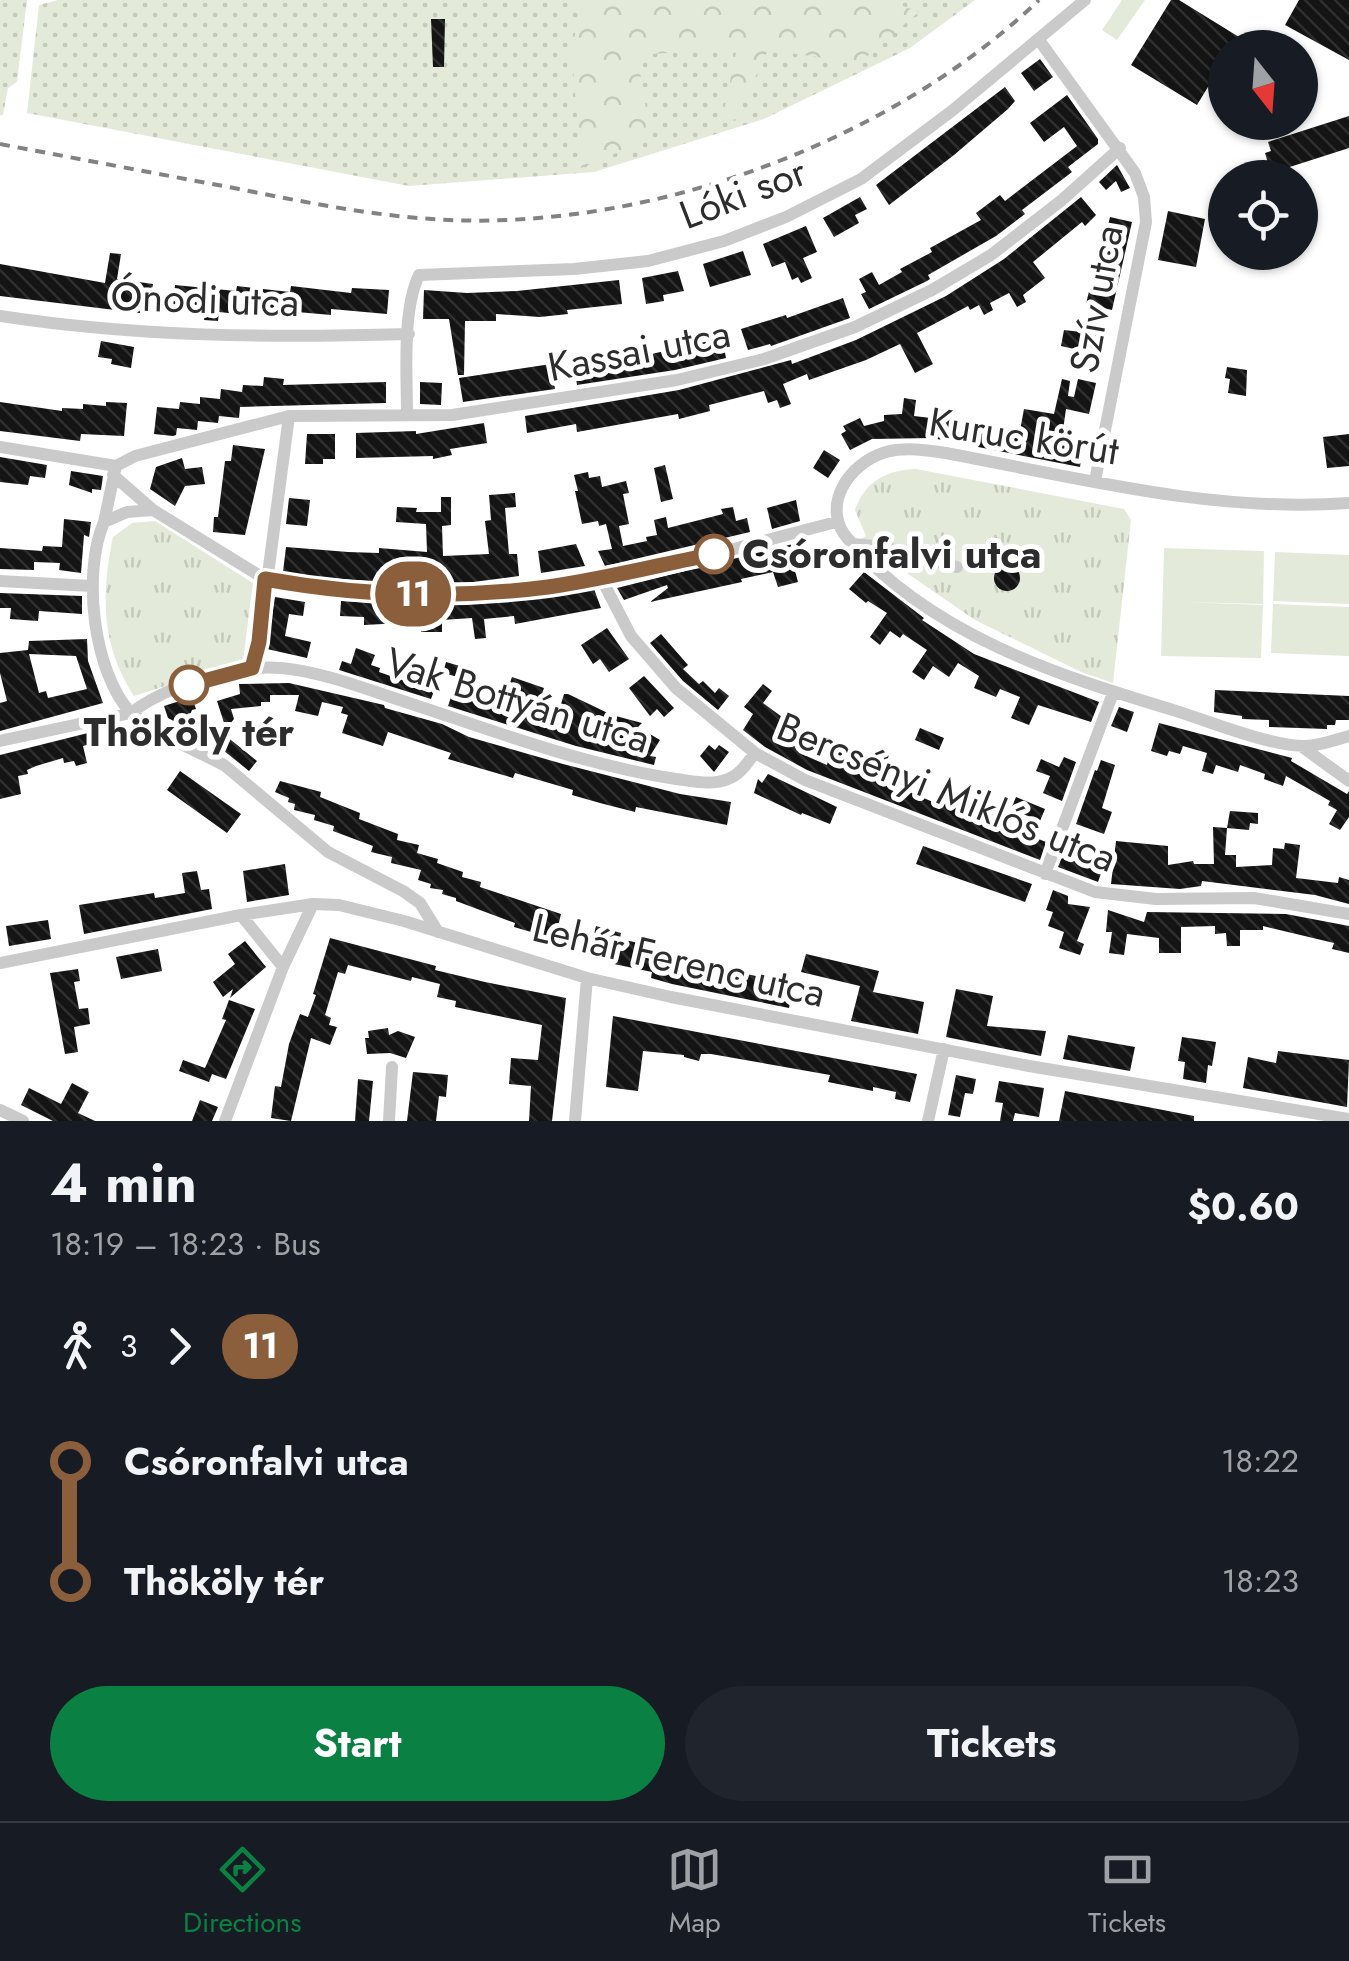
<!DOCTYPE html>
<meta charset="utf-8">
<style>
body{margin:0;font-family:Jost,sans-serif;background:#20242c;color:#f1f3f6;height:100vh;display:flex;flex-direction:column;font-size:38px;white-space:nowrap}
*{box-sizing:border-box;margin:0}
p{font-size:32px;color:#9ea1a6}
.icon{flex:none;width:55px;height:55px;fill:none;stroke:currentColor;stroke-width:2;stroke-linecap:round;stroke-linejoin:round}
.map{position:relative;height:1121px;overflow:hidden}
.details{display:flex;flex-direction:column;background:#171b24;flex:1}
.details>*{flex:none}
.badge{padding:0 20px;border-radius:32px;font-size:35px;line-height:65px}
.needle{width:65px;rotate:163deg}
.fabs{position:absolute;left:1208px;top:30px;display:grid;gap:20px}
.fabs a{display:grid;place-items:center;width:110px;height:110px;border-radius:50%;background:#171b24;box-shadow:0 2px 8px #0004;font-size:50px}
.map>.badge{position:absolute;translate:-50% -50%;box-shadow:0 0 0 5px #fff}
.legs{display:flex;align-items:center;gap:15px;height:110px;padding:0 50px;font-size:32px}
.legs p{margin-inline-start:auto}
.summary{display:flex;align-items:center;justify-content:space-between;height:170px;padding:0 50px}
h1{font-size:55px;font-weight:700;line-height:75px}
.primary-button{display:flex;gap:20px;margin-top:auto;padding:20px 50px}
.primary-button a{flex:1;height:115px;border-radius:60px;background:#0b8043;color:#fff;font-size:40px;font-weight:700;line-height:115px;text-align:center}
.primary-button a+a{background:#20242c;color:#f1f3f6}
ul{padding:0 50px;list-style:none}
li{display:flex;align-items:center;gap:35px;height:120px;font-size:38px}
li i{display:grid;place-items:center;width:15px;height:100%;margin:0 12px;background:currentColor}
li i::after{content:'';width:25px;height:25px;margin:-12px;border:8px solid;border-radius:50%;background:#171b24}
li p{margin-inline-start:auto}
li:first-child i{background:linear-gradient(#0000 50%,currentColor 0)}
li:last-child i{background:linear-gradient(currentColor 50%,#0000 0)}
.tab-bar{display:flex;justify-content:space-around;align-items:center;height:140px;border-top:2px solid #363941;background:#171b24;font-size:28px;color:#9ea1a6}
.tab-bar a{display:grid;justify-items:center;gap:5px}
.tab-bar .current{color:#0b8043}
.map>svg:first-child{display:block}
.grass{fill:url(#grass-dots)}
.forest{fill:url(#forest-crowns)}
.park{fill:url(#park-tufts)}
.garden{fill:#e3eada}
.building{fill:url(#building-back-hatch);fill-rule:evenodd}
.lines{fill:none;stroke-linecap:round;stroke-linejoin:round}
.minor{stroke:#cacaca;stroke-width:12}
.rail{stroke:#828282;stroke-width:4;stroke-dasharray:10 8;stroke-linecap:butt}
.line-1-casing{stroke:#fff;stroke-width:22}
.line-1{stroke:#8b5e3c;stroke-width:15}
.stop-1-dot{fill:#fff;stroke:#8b5e3c;stroke-width:5}
.labels{text-anchor:middle;dominant-baseline:central;stroke-width:10;stroke-linejoin:round;paint-order:stroke}
.street-label{font-size:40px;fill:#2d2d2d;stroke:#fff}
.stop-label{font-size:40px;font-weight:bold;fill:#2d2d2d;stroke:#fff;text-anchor:start}
</style>
<div class="map">
<svg width="1349" height="1121" viewBox="0 0 1349 1121">
<defs>
<pattern id="grass-dots" width="8" height="8" patternUnits="userSpaceOnUse" patternTransform="scale(2.5)"><rect width="8" height="8" fill="#e3eada"/><path d="M2 2h.1M6 6h.1" fill="none" stroke="#c3c9bb" stroke-width="1.8" stroke-linecap="round"/></pattern>
<pattern id="forest-crowns" width="20" height="18" patternUnits="userSpaceOnUse" patternTransform="scale(2.5)"><rect width="20" height="18" fill="#e3eada"/><path d="M2 6a3 3 0 1 1 6 0M12 15a3 3 0 1 1 6 0" fill="none" stroke="#c3c9bb"/></pattern>
<pattern id="park-tufts" width="24" height="20" patternUnits="userSpaceOnUse" patternTransform="scale(2.5)"><rect width="24" height="20" fill="#e3eada"/><path d="M3 7l-1-3M5 7V3M7 7l1-3M15 17l-1-3M17 17v-4M19 17l1-3" fill="none" stroke="#c3c9bb"/></pattern>
<pattern id="building-back-hatch" width="6" height="6" patternUnits="userSpaceOnUse" patternTransform="scale(2.5)"><rect width="6" height="6" fill="#141414"/><path d="M-1 5l2 2M0 0l6 6M5-1l2 2" fill="none" stroke="#2e2e2e"/></pattern>
</defs>
<rect width="100%" height="100%" fill="#fff"/>
<path class="grass" d="M0 0H27L17 82 8 88 3 115H0Z
M58 0H975L910 48 764 119 594 172 409 186 27 113 39 5Z"/>
<path class="forest" d="M580 0H888L919 12 859 63 768 50 735 121 723 116 737 48 637 55 651 138 581 168 572 55Z"/>
<path class="park" d="M916 469 1124 509 1131 520 1113 683 1081 672 975 620 859 540 866 536 855 510C865 481 887 470 916 469Z
M155 521 253 583 243 661 134 696C101 646 101 594 113 537L132 523Z"/>
<path class="garden" d="M1122 0H1145L1117 40 1102 30Z
M1164 548 1264 551 1263 604 1183 602 1263 605 1261 658 1161 656Z
M1275 552 1349 555V604L1273 601Z
M1273 604 1349 607V656L1271 653Z"/>
<path class="building" d="M1171 0H1179L1239 37 1232 48H1225V59L1197 105 1131 65Z
M1299 0H1349V60L1285 25Z
M431 19H445L444 67H433Z
M1040 59 1053 77 1034 91 1021 73Z
M1005 87 1015 101 1008 109 954 155 889 205 876 185Z
M1067 95 1098 139V144L1068 167 1072 172 1022 210 1025 214 996 236 928 275 930 279 927 281 869 309 861 294 866 292 859 279 872 272 879 285 902 272 900 269 932 252 930 248 981 220 976 213 1000 195 1005 201 1077 146 1064 127 1044 142 1030 123Z
M1349 116V148L1271 173 1265 153 1271 151 1268 142Z
M1117 165 1130 188 1121 192 1116 181 1106 190 1099 182Z
M860 197 867 209 855 215 859 223 834 237 823 218Z
M1081 197 1096 215 1085 226 1082 222 1033 262 1045 278 1023 295 1026 302 1017 307 1009 293 990 303 993 310 984 315 979 305 970 310 968 306 917 333 933 364 915 373 900 344 866 360 809 380 807 374 783 384 791 404 780 408 777 400 768 403 764 391 709 405 710 411 679 419 678 414 577 432 576 424 527 433 525 416 679 390 791 360 792 364 856 340 946 296 1004 259Z
M1168 211 1205 219 1196 267 1158 260Z
M1110 217 1132 222 1112 310 1086 304 1090 287 1101 289 1108 261 1100 259Z
M806 226 817 252 803 258 812 278 801 283 798 277 792 280 785 262 772 267 763 244Z
M743 251 751 275 710 287 703 264Z
M110 253 121 254 117 279 153 284 148 314 0 296V264L105 283Z
M678 271 684 291 663 295 664 301 646 304 642 278Z
M619 280 622 304 567 310 568 314 540 317 496 314V321H465L464 375H458L449 319H423L424 290 467 293 517 291Z
M175 285 236 291 237 286 290 292 291 286 351 293 352 288 389 290 387 314 331 309V315L275 310 274 318 219 312 218 321 204 320 205 312 173 309Z
M843 298 850 318 771 346 770 344 748 350 741 329 786 315 787 318Z
M1064 330 1106 335 1101 360 1078 355 1079 350 1061 346Z
M722 338 726 358 675 370 577 385 573 359 591 356 592 362 611 359 612 367 635 363 634 358Z
M101 341 134 347 131 368 111 364 112 359 98 357Z
M551 364 555 389 463 402 459 378Z
M1227 367 1247 370 1246 396 1228 393 1230 379 1225 378Z
M264 377 284 379 283 385 386 382V403L240 407 239 418 219 416 218 423 198 421 197 430 177 428 176 435 173 436 154 434 157 407 179 409 180 402 200 404V397L220 399 221 389 242 392 243 385 263 386Z
M1062 379 1070 381 1068 396 1074 397 1078 379 1096 383 1089 414 1066 409 1061 444 1083 447 1080 467 932 438 872 439 850 450 841 434 846 431 843 426 860 418 864 426 884 421V415L902 414 904 398 916 400 914 416 956 421 955 426 1019 436 1024 409 1054 414Z
M420 382 442 383 441 405 420 404Z
M0 402 62 411V408L83 409V404L106 406V402L127 403 124 436 81 434 80 441 0 431Z
M484 423 487 443 450 449 452 455 433 459V456L356 458V433L416 431V434Z
M307 434H335V459H323V464H305Z
M1349 434V466L1327 468 1323 437Z
M233 445 265 449 245 535 213 532 214 517H218L225 461H231Z
M824 450 840 460 828 478 813 468Z
M0 457 47 465 45 478 30 476 28 485 0 482Z
M182 458 185 469 202 467 205 484 185 486 175 506 150 489 156 467Z
M665 465 673 499 661 502 654 468Z
M71 471 103 476 101 490 92 489V493L69 485Z
M588 472 589 478 600 476 602 487 626 481 629 493 623 494 629 524 619 526 623 546 647 541 646 537 657 535 654 520 666 517 668 528 723 514 721 509 733 507 736 521 747 518 750 532 605 566 598 551 612 549 606 524 599 526 598 521 582 524 575 491H578L574 475Z
M515 493 516 507 505 508 509 554H517L519 576 473 582 406 583 309 577 283 572 286 547 348 552 379 553V548L427 552 426 524 396 522 397 507 417 508 416 512H441V497H451V525L442 526 443 556 489 554 485 521 491 520 489 495Z
M289 498 310 500 307 526 286 524Z
M796 500 800 521 772 529 767 508Z
M64 519 91 522 89 537 84 535 81 573 59 570 60 563 34 562V570L0 569V548L42 551 43 546 62 547Z
M576 544 585 566 541 573 538 551Z
M793 544 789 548 798 582 778 587 773 572 741 579 742 582 650 602 668 588 667 585 624 600 617 588Z
M994 578a13 13 0 1 1 26 0a13 13 0 1 1-26 0Z
M864 572 924 618 922 620 974 654 1099 702 1091 722 1038 705 1029 725 1011 718 1020 697 1000 689 996 697 974 688 979 676 958 663 949 677 933 666 924 680 912 672 927 650 903 634 900 638 890 631 880 645 870 637 887 613 868 601 866 603 849 589Z
M594 589 601 608 515 624 514 616 484 619 486 638 475 639 472 618 442 620V632H421V622L364 625V617L340 616 341 601 417 605 548 597Z
M0 593 82 596V614L39 611 38 621 10 619 11 608H0Z
M275 597 305 602 303 616 289 614 285 636 311 642 307 658 267 649Z
M607 628 629 659 609 672 600 659 593 664 581 645Z
M661 634 688 665 683 669 699 684 703 681 715 693 719 688 729 696 718 710 683 681 650 643Z
M87 639 88 661 103 703 0 731V703L7 701 0 673V653L28 650 29 641ZM29 654 76 656 87 689 48 698 46 691 39 693Z
M356 648 375 655 371 665 380 668 379 672 434 691 431 699 339 670 342 661 351 664Z
M446 662 477 671 473 681 443 673Z
M644 676 674 708 664 717 657 709 650 716 629 688Z
M512 677 544 688 534 717 555 724 564 694H568L612 715 642 723 638 727 660 740 650 756 656 757 654 765 576 746 448 706 451 697 459 700 461 694 503 703Z
M289 683 384 705 385 708 442 724 469 737 563 764 680 794 731 802 727 825 636 807 635 812 600 803 572 795 573 790 515 773 513 778 448 759 451 753 388 732 383 746 342 733 348 715 341 713 343 707 322 702 318 716 295 711 299 695H270V702H261V706L231 709 234 719 226 729 217 701 240 694 239 684Z
M763 684 772 691 763 703 812 739 804 755 827 765 828 761 832 763 838 748 849 753 845 760 867 769 875 750 889 755 886 763 911 773 905 790 933 802 940 786 976 801 973 806 1008 819 1004 830 1024 839 1028 830 1038 834 1036 838 1046 842 1040 860 807 770 765 747 743 730 753 714 744 707Z
M1215 690 1349 696V720H1336L1335 725H1327V729L1269 727V720L1242 719V716L1214 712Z
M192 697 196 709 192 710 185 727 168 718 164 706Z
M1119 707 1134 712 1127 732 1111 726Z
M1159 723 1292 758 1291 761 1347 794 1349 791V817L1340 830 1329 824 1337 810 1328 805 1330 801 1286 776 1283 786 1264 779 1265 774 1240 765 1238 772 1216 765 1213 774 1202 771 1207 753 1183 746 1180 754 1169 751 1167 756 1151 751Z
M920 728 944 738 939 750 915 740Z
M92 732 94 743 83 746 87 763 76 766 74 761 64 763 63 758 36 766 27 770 28 774 18 776 21 794 0 799V755Z
M226 736 257 761 249 771 218 746Z
M709 745 715 750 719 745 729 752 714 772 700 756Z
M1064 757 1076 762 1062 801 1043 793 1050 776 1036 771 1041 759 1059 767Z
M1101 760 1115 765 1102 808 1112 812 1104 834 1076 824 1095 770 1097 771Z
M180 771 241 814 227 833 167 790Z
M768 774 837 807 830 824 802 813 801 815 754 793 758 779 762 783Z
M280 781 321 792 320 797 360 813 359 819 398 834 397 840 419 845 417 853 438 859 437 863 463 872 462 877 481 882 480 887 561 914 555 939 514 927 515 923 456 901V898L442 894 443 890 430 888 431 884 418 880 421 870 391 863 392 857 371 852 373 846 333 831 334 826 314 820 315 815 294 810 295 804 288 802 289 798 275 792Z
M1016 797 1045 809 1040 821 1011 809Z
M1230 811 1258 813V824L1250 823 1249 830 1227 828Z
M1213 827 1227 828 1225 855H1236V867L1272 865 1273 848 1284 849 1285 843 1300 845 1296 878 1338 883 1339 877 1349 880V904L1315 895 1202 881 1201 886 1180 889 1111 884 1116 841 1168 846V865L1193 861 1194 864H1214Z
M923 846 1032 884 1025 902 916 864Z
M1065 850 1105 862 1098 882 1058 867Z
M285 864 289 895 247 902 243 871Z
M197 871 201 890 209 889 212 909 84 934 79 905 154 893 155 898 185 893 182 873Z
M1053 890 1068 896V904L1090 907 1077 941 1084 944 1080 955 1059 948 1064 932 1048 926 1053 912 1046 910Z
M1108 910 1144 922 1147 912 1286 914 1349 926V953L1332 949 1334 943 1263 926V930H1240V946H1227L1226 933 1215 934V926L1181 927V953H1159V938L1127 934 1124 955 1109 953 1112 932H1106Z
M48 920 51 939 9 946 6 926Z
M596 926 621 933 620 939 657 947 656 955 698 964V967L728 974V970L794 984 789 1008 672 984 651 978 652 972 614 964 616 957 590 951Z
M330 938 436 966 435 970 485 982 566 998 552 1121H529L531 1086 509 1084 511 1058 538 1060 542 1025 455 1007 456 1001 437 997 440 984 412 977 411 981 348 965 345 974 338 972 325 1015 331 1018 329 1025 337 1027 330 1045 311 1038 291 1121 271 1118 275 1086 281 1087 289 1044 300 1014 308 1017 316 995 313 994Z
M245 941 266 967 230 998 233 989 223 997 213 982 235 964 228 954Z
M158 949 162 971 121 979 116 957Z
M806 954 879 971 873 992 924 1002 918 1034 851 1021 860 986 801 972Z
M78 969 80 981 74 982 79 1009 88 1008 90 1024 74 1027 78 1052 65 1054 50 973Z
M956 989 993 996 987 1026 1046 1031 1041 1056 946 1037Z
M229 1000 255 1009 226 1079 212 1074 209 1082 179 1071 183 1060 205 1068 226 1020 222 1019Z
M613 1016 917 1074 910 1102 895 1099 896 1092 873 1087V1091L828 1082 830 1075 711 1054H701L699 1061 684 1057V1055L643 1051 638 1091 606 1087Z
M388 1028 389 1035 398 1031 415 1037 406 1058 390 1053 367 1054 365 1038H369L368 1031Z
M1068 1035 1135 1047 1130 1071 1063 1059Z
M1182 1037 1216 1042 1212 1066 1208 1065 1206 1083 1183 1079 1185 1062 1178 1061Z
M1278 1051 1349 1060 1347 1107 1243 1088 1248 1057 1276 1063Z
M413 1072 448 1075 446 1097 439 1096 436 1121H407Z
M956 1075 976 1079 973 1094 965 1093 960 1117 948 1115Z
M358 1079 373 1081 369 1121H355Z
M999 1081 1044 1088 1039 1117 1015 1113 1013 1121H1000L1003 1103 995 1102Z
M72 1083 89 1092 78 1113 95 1121H53L21 1105 29 1088 61 1104Z
M1065 1091 1194 1116V1121H1059Z
M200 1100 218 1107 212 1121H192Z"/>
<g class="lines">
<path class="minor" d="M1039 40 1135 173 1144 197 1146 222 1095 481
M0 316C136 337 272 338 409 334
M407 414C407 374 402 311 419 275L574 269 648 261 724 241 786 217 861 179 953 110 1085 0
M0 447 116 466
M116 466 135 456 289 416 452 415 677 380 764 359 855 327 932 290 991 255 1062 200 1120 148
M113 475 153 510
M1349 503C1213 513 1079 478 946 453 927 450 905 447 886 452 848 463 820 507 848 539 931 635 1057 675 1173 710 1209 721 1269 746 1305 746 1320 746 1335 740 1349 736
M104 522 116 466
M853 544 884 547 957 567
M601 578 631 636 676 688 755 753 805 780 1095 892 1156 899 1254 898 1349 914
M0 581 91 586
M252 668 259 642 289 416
M0 741 131 713 159 733 224 765 328 852 403 891 420 903 438 932
M1301 746 1349 781
M755 753C747 763 741 774 728 779 712 786 693 781 676 779 583 765 494 731 406 702 365 689 324 672 281 668 236 664 166 686 131 713 93 672 82 573 104 522L127 512 153 510 265 579 308 587 417 595 547 587 601 578 715 554 836 522
M1045 874 1113 693
M241 915 283 967
M0 963 241 915 313 904 339 905 404 921 587 978 671 997 1029 1066 1349 1119
M0 1110 23 1121
M225 1121 283 967 313 904
M389 1121 392 1067
M575 1121 587 978
M928 1121 944 1049"/>
<path class="rail" d="M0 144C79 159 159 174 239 189 309 203 378 217 449 220 653 229 892 141 1039 0"/>
</g>
<g class="lines">
<defs>
<path id="line-1" d="M189 685 252 668 259 642 265 579C358 596 455 599 548 587 604 579 659 565 714 554"/>
</defs>
<use href="#line-1" class="line-1-casing"/>
<use href="#line-1" class="line-1"/>
</g>
<g class="stop-1-dot">
<circle cx="714" cy="554" r="18"/>
<circle cx="189" cy="685" r="18"/>
</g>
<g class="labels">
<g class="street-label">
<text transform="translate(743 193) rotate(-21)">Lóki sor</text>
<text transform="translate(205 299) rotate(2)">Ónodi utca</text>
<text transform="translate(1096 299) rotate(-80)">Szív utca</text>
<text transform="translate(639 350) rotate(-11)">Kassai utca</text>
<text transform="translate(1024 436) rotate(9)">Kuruc körút</text>
<text transform="translate(518 700) rotate(17)">Vak Bottyán utca</text>
<text transform="translate(947 792) rotate(22)">Bercsényi Miklós utca</text>
<text transform="translate(679 960) rotate(13)">Lehár Ferenc utca</text>
</g>
<g class="stop-label">
<text x="742" y="554">Csóronfalvi utca</text>
<text x="189" y="732" text-anchor="middle">Thököly tér</text>
</g>
</g>
</svg>
<div class="fabs">
<a><svg class="needle" viewBox="-14 -14 28 28"><path d="M0-13l5 13h-10z" fill="#e53935"/><path d="M0 13l5-13h-10z" fill="#9ea1a6"/></svg></a>
<a><svg class="icon" aria-label="locate" viewBox="0 0 24 24"><circle cx="12" cy="12" r="6"/><path d="M12 2v4M12 18v4M2 12h4M18 12h4"/></svg></a>
</div>
<b class="badge" style="left:413px;top:594px;background:#8b5e3c;color:#fff">11</b>
</div>
<section class="details">
<div class="summary"><div><h1>4 min</h1><p>18:19 – 18:23 · Bus</p></div><b>$0.60</b></div>
<div class="legs"><svg class="icon" aria-label="walk" viewBox="0 0 24 24"><circle cx="13" cy="4" r="2"/><path d="M13 8l-2 6 4 7M11 14l-3 7M7 12l3-4h3l4 4"/></svg>3<svg class="icon" aria-label="forward" viewBox="0 0 24 24"><path d="M9 5l7 7-7 7"/></svg><b class="badge" style="background:#8b5e3c;color:#fff">11</b></div>
<ul>
<li><i style="color:#8b5e3c"></i><b>Csóronfalvi utca</b><p>18:22</p></li>
<li><i style="color:#8b5e3c"></i><b>Thököly tér</b><p>18:23</p></li>
</ul>
<div class="primary-button"><a>Start</a><a>Tickets</a></div>
</section>
<nav class="tab-bar">
<a class="current"><svg class="icon" aria-label="directions" viewBox="0 0 24 24"><path d="M12 3l9 9-9 9-9-9zM9 14v-3h6M13 9l2 2-2 2"/></svg>Directions</a>
<a><svg class="icon" aria-label="map" viewBox="0 0 24 24"><path d="M3 6l6-2 6 2 6-2v14l-6 2-6-2-6 2zM9 4v14M15 6v14"/></svg>Map</a>
<a><svg class="icon" aria-label="tickets" viewBox="0 0 24 24"><path d="M3 7h18v10H3zM15 7v10"/></svg>Tickets</a>
</nav>
